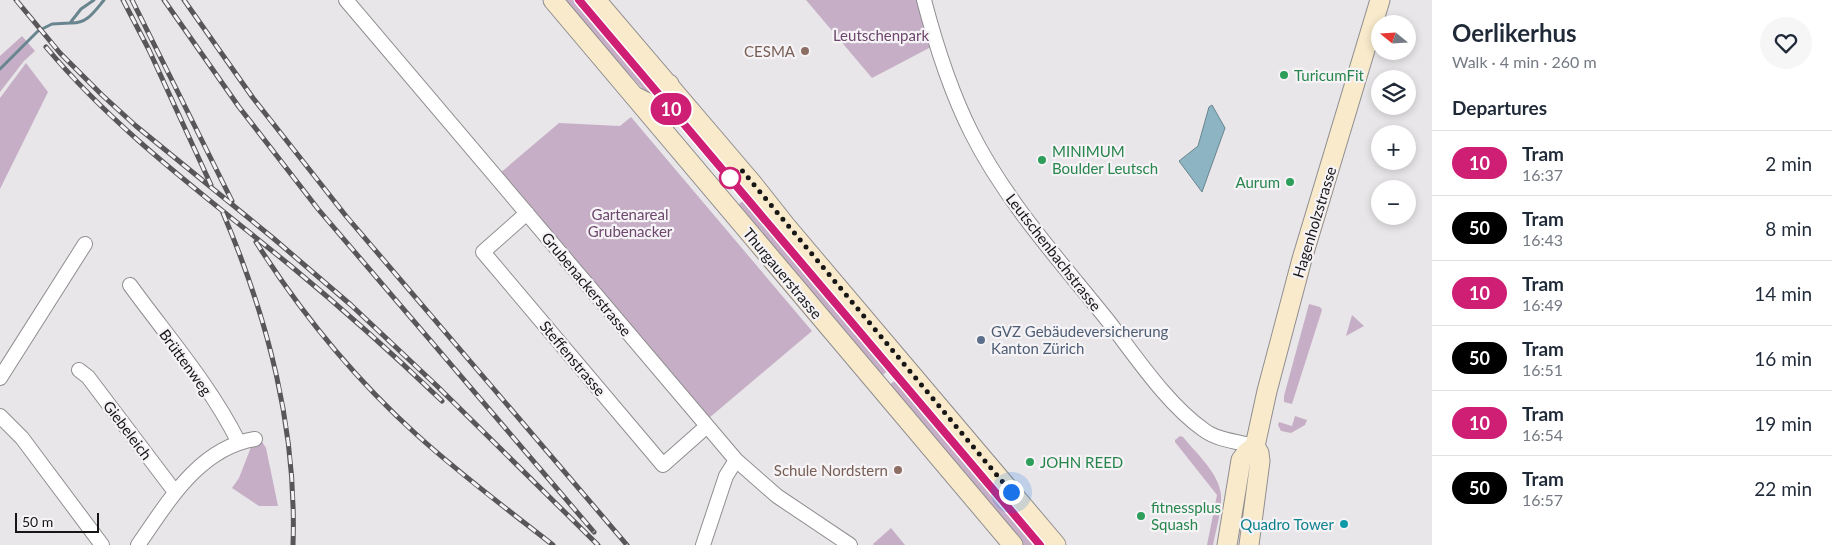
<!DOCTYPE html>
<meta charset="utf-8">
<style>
body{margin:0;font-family:Lato,sans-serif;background:#f6f6f7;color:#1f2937;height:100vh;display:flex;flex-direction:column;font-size:19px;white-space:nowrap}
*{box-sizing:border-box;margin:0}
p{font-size:16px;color:#747a83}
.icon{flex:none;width:28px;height:28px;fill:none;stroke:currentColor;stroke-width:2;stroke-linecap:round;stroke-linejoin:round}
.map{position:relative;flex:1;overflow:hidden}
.panel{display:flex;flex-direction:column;background:#fff;width:400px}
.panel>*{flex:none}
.badge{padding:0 10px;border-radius:16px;font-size:18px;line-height:32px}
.needle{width:32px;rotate:288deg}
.buttons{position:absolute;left:1371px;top:15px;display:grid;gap:10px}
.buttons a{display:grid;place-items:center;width:45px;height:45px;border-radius:50%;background:#fff;box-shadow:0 2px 8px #0003;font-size:25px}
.scale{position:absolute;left:15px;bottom:12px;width:84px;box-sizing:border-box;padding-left:5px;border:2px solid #171617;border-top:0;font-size:14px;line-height:18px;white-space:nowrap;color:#171617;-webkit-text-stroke:4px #f6f3f6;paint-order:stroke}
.you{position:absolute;width:25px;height:25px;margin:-12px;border:4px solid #fff;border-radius:50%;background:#1a73e8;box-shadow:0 0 0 8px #1a73e833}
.map>.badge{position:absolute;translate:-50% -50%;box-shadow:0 0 0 2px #fff}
h2{padding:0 20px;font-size:19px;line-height:45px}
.round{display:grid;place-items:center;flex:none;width:52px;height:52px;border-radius:26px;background:#f6f6f7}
.overview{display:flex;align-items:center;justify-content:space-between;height:85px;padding:0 20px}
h1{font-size:24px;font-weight:700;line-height:38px}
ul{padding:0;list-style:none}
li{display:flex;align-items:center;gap:15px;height:65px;padding:0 20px;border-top:1px solid #e0e1e3}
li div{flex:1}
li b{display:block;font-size:19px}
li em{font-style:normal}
li .badge{min-width:55px;font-weight:700;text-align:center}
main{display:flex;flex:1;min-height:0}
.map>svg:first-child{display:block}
.green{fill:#c6afc6}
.water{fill:#8cb4c3;stroke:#69858f}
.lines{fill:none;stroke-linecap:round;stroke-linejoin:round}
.stream{stroke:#69858f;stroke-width:3}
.street-casing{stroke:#908e90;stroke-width:16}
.secondary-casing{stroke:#908e90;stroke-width:21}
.street{stroke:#fff;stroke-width:14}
.secondary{stroke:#f8eaca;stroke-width:19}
.tram{stroke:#585658;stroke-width:1}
.rail-casing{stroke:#585658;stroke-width:5}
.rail{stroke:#f6f3f6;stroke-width:3;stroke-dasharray:9;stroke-linecap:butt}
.line-casing{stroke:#fff;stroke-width:11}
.line{stroke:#ce1f75;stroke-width:8}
.walk{stroke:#171617;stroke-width:5;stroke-dasharray:0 9}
.education-dot{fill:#8d6e63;stroke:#f6f3f6;stroke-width:2}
.leisure-dot{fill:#2e9e5b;stroke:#f6f3f6;stroke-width:2}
.stop-dot{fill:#fff;stroke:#ce1f75;stroke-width:2.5}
.service-dot{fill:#5c6f8a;stroke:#f6f3f6;stroke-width:2}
.culture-dot{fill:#0f9aa8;stroke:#f6f3f6;stroke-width:2}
.labels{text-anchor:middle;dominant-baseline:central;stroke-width:4.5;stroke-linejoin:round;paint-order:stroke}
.park-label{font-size:15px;fill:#6d476e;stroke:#f6f3f6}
.education-label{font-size:15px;fill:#785e54;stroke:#f6f3f6;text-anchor:end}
.leisure-label{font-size:15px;fill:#27864d;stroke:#f6f3f6;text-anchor:start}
.street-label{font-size:15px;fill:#171617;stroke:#f6f3f6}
.service-label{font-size:15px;fill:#4e5e75;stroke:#f6f3f6;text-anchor:start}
.culture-label{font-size:15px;fill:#0d838f;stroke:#f6f3f6;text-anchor:end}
</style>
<main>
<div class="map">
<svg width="1432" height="545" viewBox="0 0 1432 545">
<rect width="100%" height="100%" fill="#e8e6e8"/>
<path class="green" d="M560 0H589L659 81 651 98 630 75 616 64Z
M806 0H919L931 47 872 78Z
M22 36 35 51 24 61 0 92V56Z
M26 63 48 92 0 189V98Z
M631 117 812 331 709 418 594 282 499 174 559 123 620 126Z
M750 195 896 364 879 378 740 208 739 204Z
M1309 304 1320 307 1322 310 1292 404 1284 402V396Z
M1352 315 1364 326 1346 336Z
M904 373 1049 545H1020L887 387Z
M1295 416 1307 420 1305 425 1291 433 1281 431 1278 425 1279 422 1292 426Z
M1180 436 1183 437C1196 453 1219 473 1221 495 1222 511 1216 529 1213 545H1207L1217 495 1175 442V440Z
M261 440 266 448 278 506H259L232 488 239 478 253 442Z
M891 528 905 545H874L873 544Z"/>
<path class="water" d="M1212 105 1225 128 1202 192 1179 161 1198 146 1209 107Z"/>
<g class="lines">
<path class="stream" d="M70 23C87 24 94 12 104 0
M0 69 38 31 52 24 70 23 81 9 94 0"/>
<defs>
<path id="street" d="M346 0 736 460 777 496 850 545
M924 0C936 46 950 90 971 132 1006 202 1061 262 1109 322 1136 357 1168 405 1204 430 1217 440 1239 442 1255 446
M527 213 483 252 663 465 707 426
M130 285C167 336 210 385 238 441
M79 370 88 377 175 492
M0 378 85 244
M0 416 22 438 102 545
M138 545C168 502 199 448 255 439
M703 545 726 476 736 460"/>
<path id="secondary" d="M553 0 1013 545
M596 0 752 183 786 226 1056 545
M634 96 650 104H656L666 96 669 84
M1227 545 1241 460 1247 452 1255 446 1267 391 1302 259 1380 0
M1249 545 1260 461 1259 453 1255 446"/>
</defs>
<use href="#street" class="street-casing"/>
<use href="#secondary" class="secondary-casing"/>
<use href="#street" class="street"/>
<use href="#secondary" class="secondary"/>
<path class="tram" d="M579 0 1040 545"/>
<defs>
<path id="rail" d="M16 0 60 53 102 95 136 126 273 238 351 305 437 386 598 545
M123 0 149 50 211 185
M132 0 232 201
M164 0 239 107 318 209 594 532
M184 0 253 98 346 216 627 545
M46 47C117 132 207 197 292 267 344 310 394 355 442 401
M223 213C268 319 297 429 293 545
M256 242C301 313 354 378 417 435 460 474 507 509 553 545"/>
</defs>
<use href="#rail" class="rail-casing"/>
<use href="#rail" class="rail"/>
</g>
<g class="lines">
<defs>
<path id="line" d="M579 0 1040 545"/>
</defs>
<use href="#line" class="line-casing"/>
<use href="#line" class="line"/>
<path class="walk" d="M730 178 740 168 1011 492"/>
</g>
<g class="education-dot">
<circle cx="805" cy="51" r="5"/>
<circle cx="898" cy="470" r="5"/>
</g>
<g class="leisure-dot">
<circle cx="1284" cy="75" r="5"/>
<circle cx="1042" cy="160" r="5"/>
<circle cx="1290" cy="182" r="5"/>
<circle cx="1030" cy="462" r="5"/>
<circle cx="1141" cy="516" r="5"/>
</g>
<circle class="stop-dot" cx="730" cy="178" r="10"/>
<circle class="service-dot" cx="981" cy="340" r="5"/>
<circle class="culture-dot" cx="1344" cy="524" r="5"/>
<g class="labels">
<g class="park-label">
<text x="881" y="35">Leutschenpark</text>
<text x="630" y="214">Gartenareal<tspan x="630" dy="17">Grubenacker</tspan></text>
</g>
<g class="education-label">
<text x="795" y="51">CESMA</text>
<text x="888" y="470">Schule Nordstern</text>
</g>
<g class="leisure-label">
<text x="1294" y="75">TuricumFit</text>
<text x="1052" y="151">MINIMUM<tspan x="1052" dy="17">Boulder Leutsch</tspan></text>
<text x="1280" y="182" text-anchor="end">Aurum</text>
<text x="1040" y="462">JOHN REED</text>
<text x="1151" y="507">fitnessplus<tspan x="1151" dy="17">Squash</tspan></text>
</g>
<g class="street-label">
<text transform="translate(1314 222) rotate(-73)">Hagenholzstrasse</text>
<text transform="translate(1054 252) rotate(52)">Leutschenbachstrasse</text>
<text transform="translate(783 273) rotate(50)">Thurgauerstrasse</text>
<text transform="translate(587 284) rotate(50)">Grubenackerstrasse</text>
<text transform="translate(573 358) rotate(50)">Steffenstrasse</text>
<text transform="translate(186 362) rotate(54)">Brüttenweg</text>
<text transform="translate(128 430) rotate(53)">Giebeleich</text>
</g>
<g class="service-label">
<text x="991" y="331">GVZ Gebäudeversicherung<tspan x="991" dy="17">Kanton Zürich</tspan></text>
</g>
<g class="culture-label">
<text x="1334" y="524">Quadro Tower</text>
</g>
</g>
</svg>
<div class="buttons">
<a><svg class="needle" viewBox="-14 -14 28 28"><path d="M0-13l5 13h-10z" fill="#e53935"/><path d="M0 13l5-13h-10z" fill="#747a83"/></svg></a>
<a><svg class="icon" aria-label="layers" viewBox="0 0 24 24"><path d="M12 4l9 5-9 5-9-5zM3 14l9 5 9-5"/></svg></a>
<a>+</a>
<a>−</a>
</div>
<div class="scale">50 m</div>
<div class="you" style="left:1011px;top:492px"></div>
<b class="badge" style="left:671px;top:109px;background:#ce1f75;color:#fff">10</b>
</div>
<section class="panel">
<div class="overview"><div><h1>Oerlikerhus</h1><p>Walk · 4 min · 260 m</p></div><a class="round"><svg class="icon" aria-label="heart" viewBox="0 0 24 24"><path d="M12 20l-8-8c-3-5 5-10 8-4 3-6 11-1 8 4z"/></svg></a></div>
<h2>Departures</h2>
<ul>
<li><span class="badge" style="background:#ce1f75;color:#fff">10</span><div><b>Tram</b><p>16:37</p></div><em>2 min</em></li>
<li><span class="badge" style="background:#000;color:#fff">50</span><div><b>Tram</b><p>16:43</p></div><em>8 min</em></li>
<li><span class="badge" style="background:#ce1f75;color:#fff">10</span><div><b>Tram</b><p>16:49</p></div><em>14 min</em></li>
<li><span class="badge" style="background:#000;color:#fff">50</span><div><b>Tram</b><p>16:51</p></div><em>16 min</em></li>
<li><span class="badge" style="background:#ce1f75;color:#fff">10</span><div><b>Tram</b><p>16:54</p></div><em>19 min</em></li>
<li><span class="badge" style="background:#000;color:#fff">50</span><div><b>Tram</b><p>16:57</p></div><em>22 min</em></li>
</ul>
</section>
</main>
